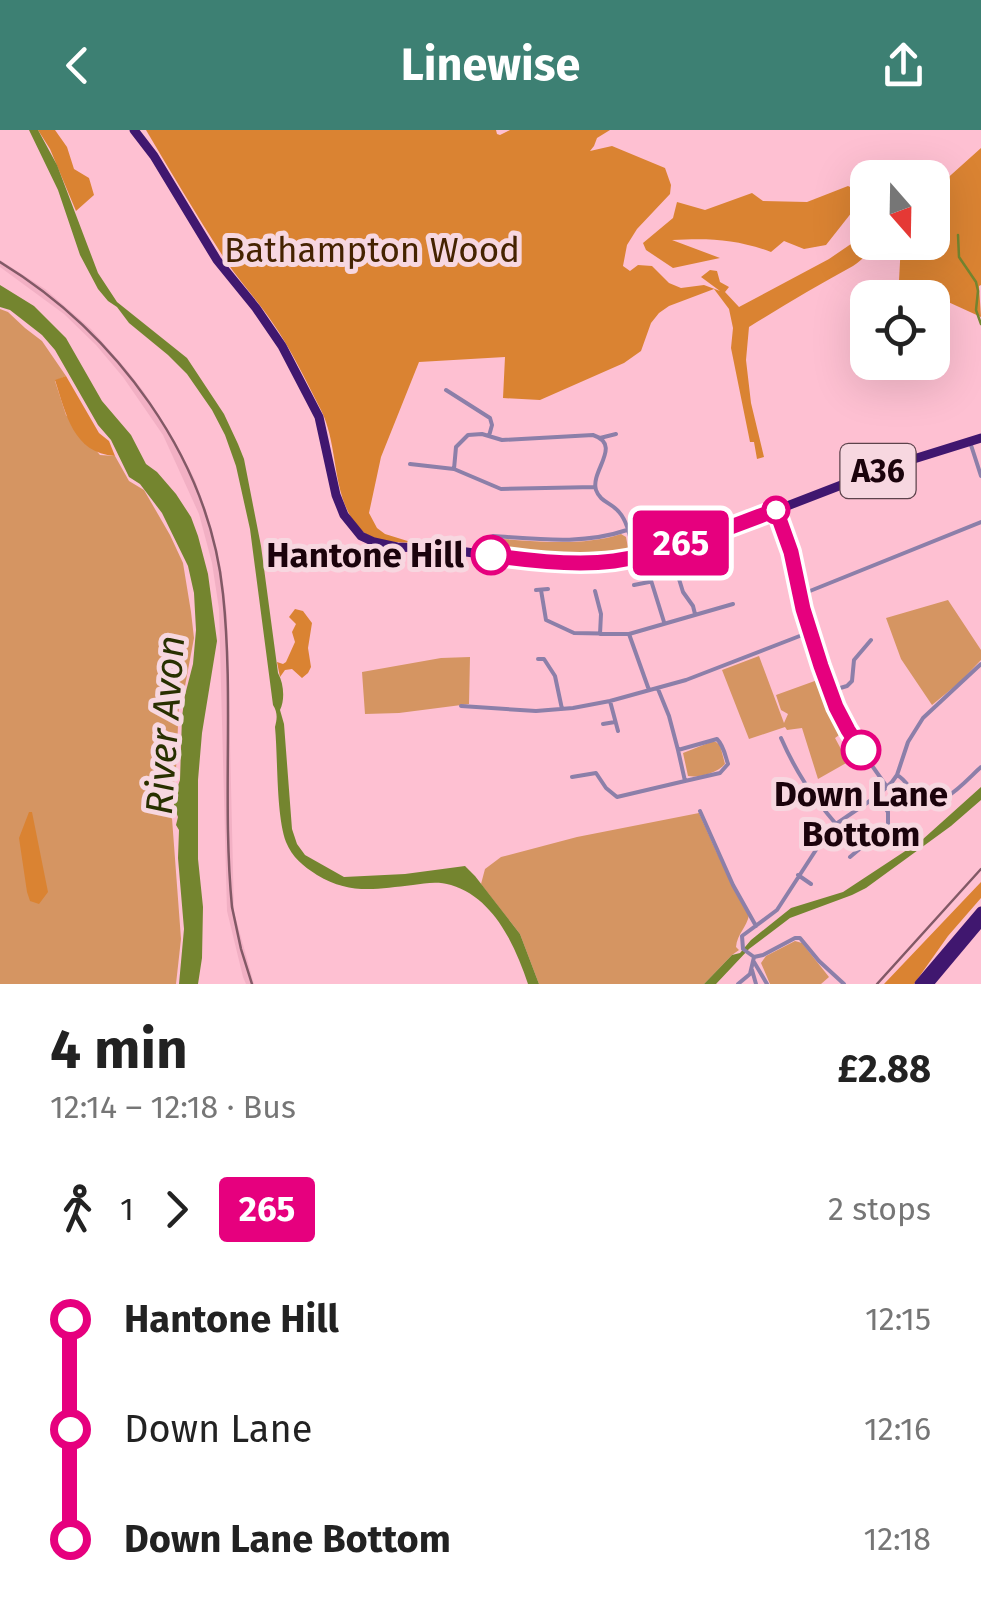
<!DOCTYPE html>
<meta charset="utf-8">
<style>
body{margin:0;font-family:"Fira Sans",sans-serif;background:#f2f2f2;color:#222;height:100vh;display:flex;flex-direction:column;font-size:38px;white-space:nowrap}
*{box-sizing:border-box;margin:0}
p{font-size:32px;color:#767676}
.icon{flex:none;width:55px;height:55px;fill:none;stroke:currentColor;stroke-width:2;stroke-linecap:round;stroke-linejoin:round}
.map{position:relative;height:854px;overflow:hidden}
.details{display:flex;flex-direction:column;background:#fff;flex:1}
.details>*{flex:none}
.badge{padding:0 20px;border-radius:8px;font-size:35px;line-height:65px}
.needle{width:65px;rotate:160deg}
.buttons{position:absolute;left:850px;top:30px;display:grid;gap:20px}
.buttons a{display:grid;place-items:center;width:100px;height:100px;border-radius:20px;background:#fff;box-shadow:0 10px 40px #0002;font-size:50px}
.map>.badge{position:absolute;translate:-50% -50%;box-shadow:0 0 0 5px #fff}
.legs{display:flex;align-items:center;gap:15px;height:110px;padding:0 50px;font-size:32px}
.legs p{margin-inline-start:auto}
.overview{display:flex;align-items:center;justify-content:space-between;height:170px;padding:0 50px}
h1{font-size:55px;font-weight:700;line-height:75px}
ul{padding:0 50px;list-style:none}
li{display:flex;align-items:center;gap:35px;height:110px;font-size:38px}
li i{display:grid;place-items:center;width:15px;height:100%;margin:0 12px;background:currentColor}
li i::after{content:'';width:25px;height:25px;margin:-12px;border:8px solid;border-radius:50%;background:#fff}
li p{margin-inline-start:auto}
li:first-child i{background:linear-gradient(#0000 50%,currentColor 0)}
li:last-child i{background:linear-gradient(currentColor 50%,#0000 0)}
header{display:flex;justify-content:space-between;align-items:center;height:130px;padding:0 50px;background:#3d8073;color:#fff;font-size:45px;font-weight:700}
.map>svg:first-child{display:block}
.built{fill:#f2b0c4}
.green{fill:#d59562}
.forest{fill:#da8332}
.water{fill:#74852f}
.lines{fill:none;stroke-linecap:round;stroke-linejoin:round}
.stream{stroke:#74852f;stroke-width:2.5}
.street{stroke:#8c7fa9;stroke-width:4}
.highway{stroke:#40176f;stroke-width:9}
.rail{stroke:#825966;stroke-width:2.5}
.line-1-casing{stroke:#fff;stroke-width:22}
.line-1{stroke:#e6007e;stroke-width:15}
.stop-1-dot{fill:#fff;stroke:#e6007e;stroke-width:5}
.labels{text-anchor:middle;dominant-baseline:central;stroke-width:10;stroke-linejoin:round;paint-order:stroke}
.shield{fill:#f7d7e0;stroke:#5d434c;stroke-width:2.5}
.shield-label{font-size:32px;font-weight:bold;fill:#1b030c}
.park-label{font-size:35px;fill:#452301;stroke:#f7d7e0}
.stop-label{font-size:35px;font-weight:bold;fill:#1b030c;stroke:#f7d7e0;text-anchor:end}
.water-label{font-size:38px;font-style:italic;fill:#283000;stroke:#f7d7e0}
</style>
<header><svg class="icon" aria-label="back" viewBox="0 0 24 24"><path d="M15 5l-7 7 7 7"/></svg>Linewise<svg class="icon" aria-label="share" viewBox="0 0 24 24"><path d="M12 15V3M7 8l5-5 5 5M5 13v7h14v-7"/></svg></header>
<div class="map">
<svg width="981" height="854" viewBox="0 0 981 854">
<rect width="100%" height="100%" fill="#fec0d2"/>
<path class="built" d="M0 130 45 159 91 199 126 239 144 262 174 310 195 350 208 387 221 438 227 485 234 782 254 854H246L243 847 227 781 219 479 212 433 199 384 163 305 123 247 96 215 64 184 0 137Z"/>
<path class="green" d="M0 179 8 182 25 198 42 211 66 246 55 251 66 285 100 325 115 326 129 351 144 360 170 405 183 433 191 482 194 508 185 556 179 574 176 640 171 675 181 809 176 854H0Z
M621 404 626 407 629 423 625 426C577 431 528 429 481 420L484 408C529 410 578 418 621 404Z
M948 470 981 520V530L960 552 932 575 901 529 886 488Z
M759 526 784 593 788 584 781 580 776 565 823 548 845 601 835 608 848 632 818 649 802 598 787 600 785 597 749 609 722 540Z
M470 527 469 574 399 583 365 584 362 542 441 528Z
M711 612H716L720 615 725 634C717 643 700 648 688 646L683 623Z
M699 683 716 721 749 785C747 797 737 804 736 817L739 820 732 825 704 854H539L520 804 481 754 485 739 501 727 577 707Z
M795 811 802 813 829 847 821 854H770L761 833 766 826Z"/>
<path class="forest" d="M38 0H55L67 17 74 39 89 48 94 65 76 81 50 19Z
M146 0H496L497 4 500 5 510 0H610L597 8 594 16 590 21 612 16 665 38 671 55 670 64 637 99 627 115 623 136 630 141 638 135 652 136 669 153 681 158 704 155 720 161 701 147 710 140 717 141 720 152 729 157 725 162 739 177 829 129 867 103 868 112 885 113C871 116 865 129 853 136 818 155 783 176 749 197L746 230 751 273 764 327 757 329 754 312H750L731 218 733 198 729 179 714 159 669 176 659 183 651 193 641 221 624 233 540 270 503 268 505 227 419 232 381 327 369 383 377 398 385 404 414 413C394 412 371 413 357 396 331 363 339 316 321 280 306 251 291 219 272 192 258 171 240 152 226 131 198 88 172 44 146 0Z
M981 18V155L979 156 981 187 946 171 933 172 932 168 903 167 899 151 901 113 932 112 933 70 942 53Z
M848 56 867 65V79L856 77 826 115 804 119 784 111 771 122C736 109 709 108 672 110L720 128 673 138 646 120 643 113 673 88 677 72 705 80 752 63 763 71 807 72Z
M66 246 99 303 109 311 115 326C73 323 66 284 55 250Z
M295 479 303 481 312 493 308 518 311 537 308 543 302 548 292 539 285 540 280 547 277 532 283 534 286 532 295 512 292 502 296 494 289 487Z
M29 682H32L48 762 39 774 30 771 27 762 19 708Z
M981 752V768L948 806 914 854H884Z"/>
<path class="water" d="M29 0H38L57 35 98 143 117 172 187 228 224 284 238 314 244 329 261 416 278 543C284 554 285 570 280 580L284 594 292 699 297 714 305 725 344 747 405 744 465 736 475 746 520 804 539 854H528C515 815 494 768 451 755 438 751 426 753 413 755 376 759 350 765 317 745 303 736 292 727 286 712 276 684 278 629 275 597 277 589 278 583 273 575L250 399 236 336 225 305 212 280 187 244 168 225 129 193 117 177 108 171 98 159 80 125 58 60Z
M0 155 34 176 66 208 102 271 131 305 146 334 157 342 176 364 191 387 198 406 208 444 217 511 202 603 198 650V729L203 777 202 828 198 854H179L184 799 178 728 179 700 176 695 178 687 174 677V667L180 650 182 587 185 565 193 534 196 500 194 463 188 436 162 383 140 354 129 347 111 310 98 295 55 220 42 205 10 180 0 177Z
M981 657V670L951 696 866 758 852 765 790 788 749 819 716 854H704L732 825 740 823 751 810 791 778 843 762 922 710Z"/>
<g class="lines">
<path class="stream" d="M958 105 959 127 976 152 978 161 976 180 981 194"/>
<path class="street" d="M446 260 490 288 492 295 489 306
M600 308 616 304
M970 312 981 346
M410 334 454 339
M595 357 501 359 454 339 456 317 468 305 482 304 502 310 593 305C623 315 590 341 596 360 600 372 612 373 619 382 629 393 631 414 635 427
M777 381 791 423 806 489 836 577 847 600 887 657
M493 406C539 409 583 415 627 400
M675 436 683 462 693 476 695 484
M649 444 664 492
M634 455 649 452
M536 460 548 459
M541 460 546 490 574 503 629 504
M595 461 601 484 600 504
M800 465 981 392
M538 529H544L555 546 562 579
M658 559 669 586 678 620
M649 560 629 504 733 474
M830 561 847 556 852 551 854 530 871 510
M610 571 618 601
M461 576 536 581 573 578 610 571 686 550 810 502
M603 594 615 592
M781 608C796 642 812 666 836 694
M717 609C724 616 725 625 728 634L720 643 685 651 678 620Z
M897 645C908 651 910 662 920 668 940 683 966 650 981 637
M572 647 596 643 606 658 617 667 685 651
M700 681 733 755 756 796
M850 727 888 695V682L877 666
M798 745 811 754
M754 832 767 854
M752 840 756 854
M738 854 750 844 754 827
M844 854 819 831 800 808H795L763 825 754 827 743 819 742 806 777 780 825 706 836 694 877 666 892 652 897 645 908 612 923 588 981 534"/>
<path class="highway" d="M134 0 154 26 217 130 256 178 282 216 319 287 336 365 344 385 361 406 374 412 397 417 445 419 523 430 609 432 635 427 769 383 888 337 981 308
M919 854 981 781
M929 854 981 792"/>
<path class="rail" d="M0 132C115 202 209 327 223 464 234 568 222 673 232 777L241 819 252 854
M877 854 981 739"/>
</g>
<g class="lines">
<defs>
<path id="line-1" d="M491 425C530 431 574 436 614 431 669 423 724 399 776 380L791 422 803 479 821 536 836 577 848 600 861 620"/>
</defs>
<use href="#line-1" class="line-1-casing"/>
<use href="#line-1" class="line-1"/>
</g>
<g class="stop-1-dot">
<circle cx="776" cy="380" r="12"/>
<circle cx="491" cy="425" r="18"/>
<circle cx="861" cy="620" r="18"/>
</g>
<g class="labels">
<rect class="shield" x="840.5" y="314" width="75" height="54" rx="8"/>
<g class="shield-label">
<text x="878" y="341">A36</text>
</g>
<g class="park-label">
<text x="372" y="120">Bathampton Wood</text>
</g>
<g class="stop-label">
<text x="464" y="425">Hantone Hill</text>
<text x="861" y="664" text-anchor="middle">Down Lane<tspan x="861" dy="40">Bottom</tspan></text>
</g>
<g class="water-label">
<text transform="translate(165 595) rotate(-86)">River Avon</text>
</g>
</g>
</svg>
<div class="buttons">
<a><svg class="needle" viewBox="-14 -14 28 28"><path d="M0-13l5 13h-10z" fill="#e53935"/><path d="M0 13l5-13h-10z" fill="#767676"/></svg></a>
<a><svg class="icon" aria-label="locate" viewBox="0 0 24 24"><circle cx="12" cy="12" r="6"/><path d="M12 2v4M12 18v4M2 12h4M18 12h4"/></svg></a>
</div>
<b class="badge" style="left:681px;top:413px;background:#e6007e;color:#fff">265</b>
</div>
<section class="details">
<div class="overview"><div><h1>4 min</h1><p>12:14 – 12:18 · Bus</p></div><b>£2.88</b></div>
<div class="legs"><svg class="icon" aria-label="walk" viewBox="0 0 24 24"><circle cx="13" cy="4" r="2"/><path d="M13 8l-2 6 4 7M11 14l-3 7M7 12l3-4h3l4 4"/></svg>1<svg class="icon" aria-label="forward" viewBox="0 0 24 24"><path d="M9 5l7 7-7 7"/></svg><b class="badge" style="background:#e6007e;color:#fff">265</b><p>2 stops</p></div>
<ul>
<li><i style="color:#e6007e"></i><b>Hantone Hill</b><p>12:15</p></li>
<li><i style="color:#e6007e"></i><span>Down Lane</span><p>12:16</p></li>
<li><i style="color:#e6007e"></i><b>Down Lane Bottom</b><p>12:18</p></li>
</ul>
</section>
